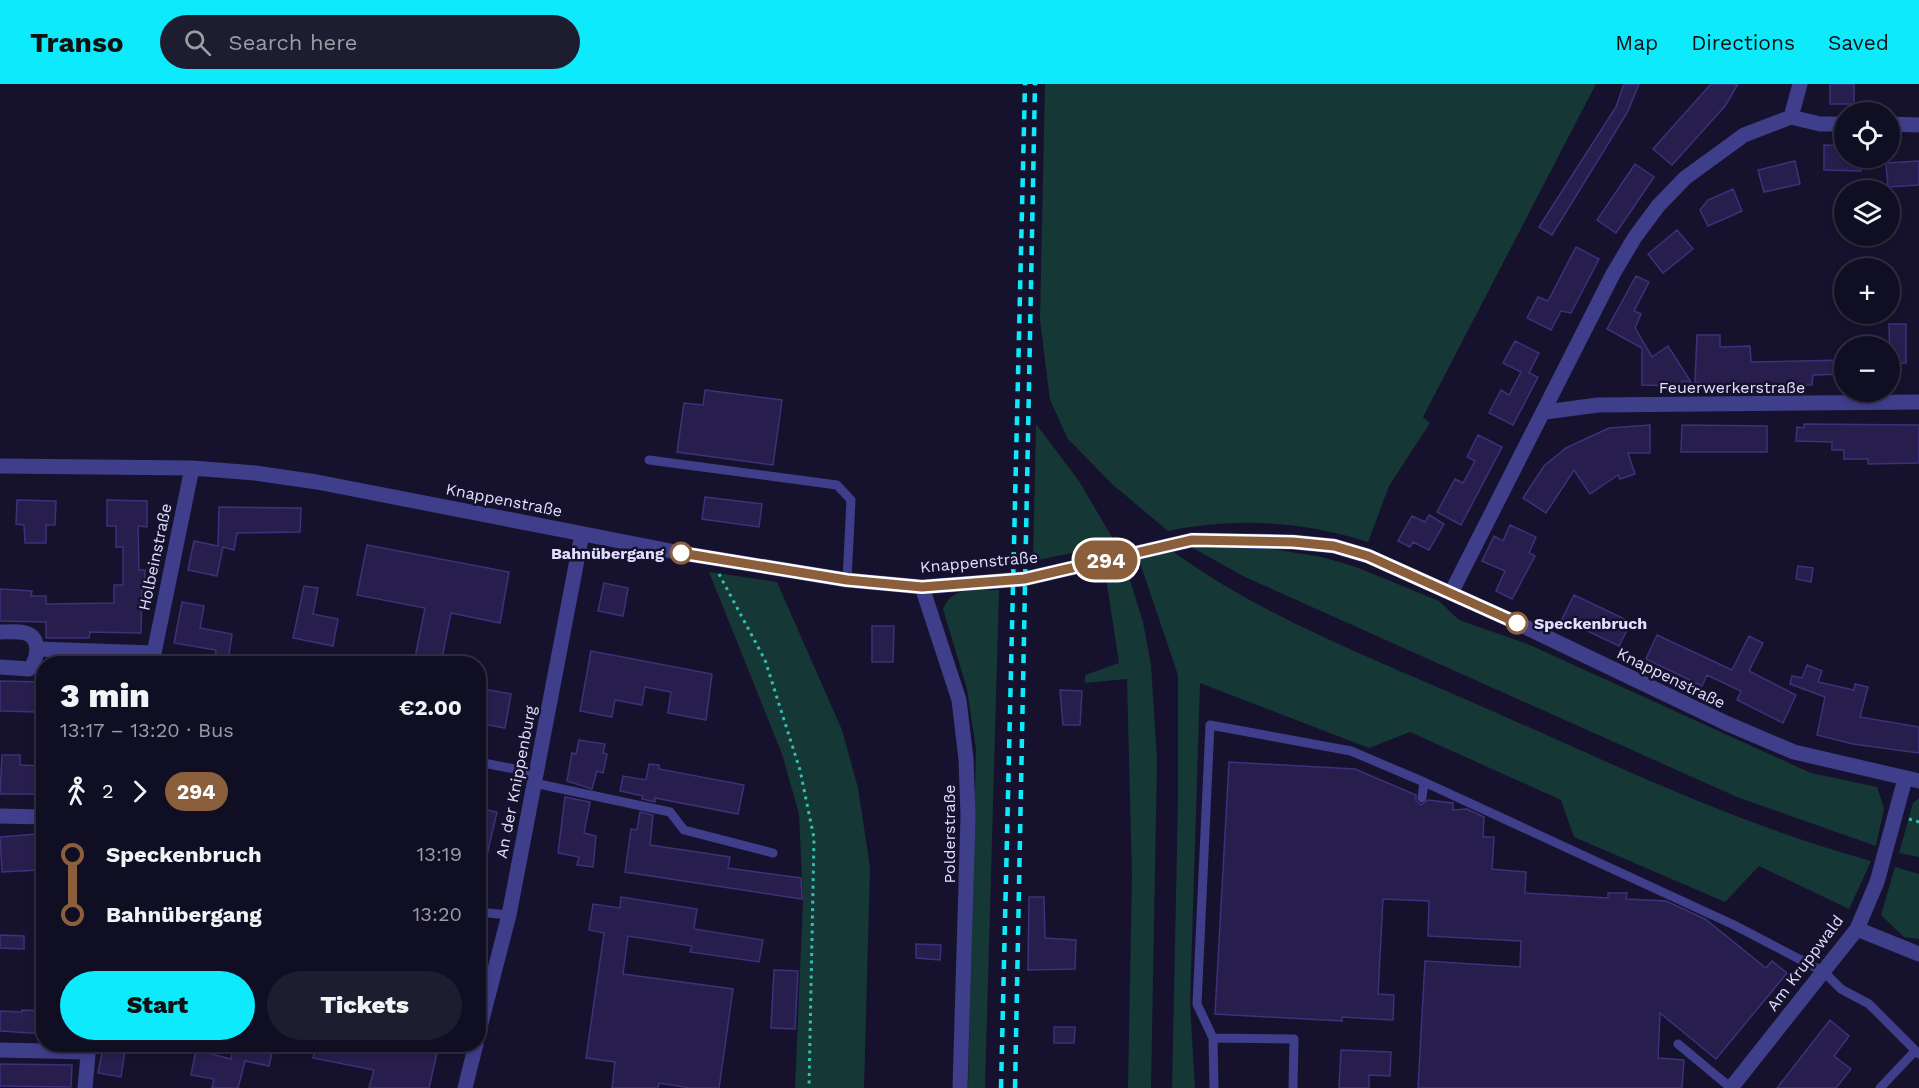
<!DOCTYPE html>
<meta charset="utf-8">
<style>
body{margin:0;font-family:"Work Sans",sans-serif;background:#1e1c2f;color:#f1f3f6;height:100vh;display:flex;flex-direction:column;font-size:22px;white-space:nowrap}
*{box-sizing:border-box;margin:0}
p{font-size:20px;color:#9c9ca5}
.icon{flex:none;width:33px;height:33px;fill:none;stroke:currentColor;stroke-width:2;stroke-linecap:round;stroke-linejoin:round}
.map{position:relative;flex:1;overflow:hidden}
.side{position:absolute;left:36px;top:572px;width:450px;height:396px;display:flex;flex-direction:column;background:#100e22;border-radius:24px;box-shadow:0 3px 9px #0003,0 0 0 2px #302e40}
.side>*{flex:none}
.badge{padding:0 12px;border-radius:20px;font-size:21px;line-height:39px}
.controls{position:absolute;left:1834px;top:18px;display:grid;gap:12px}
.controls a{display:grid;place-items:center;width:66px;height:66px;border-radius:50%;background:#100e22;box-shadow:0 3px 9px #0003,0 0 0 2px #302e40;font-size:30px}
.map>.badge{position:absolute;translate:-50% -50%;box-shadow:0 0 0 3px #fff}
.legs{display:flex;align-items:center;gap:9px;height:66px;padding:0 24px;font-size:20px}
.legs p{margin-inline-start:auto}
.summary{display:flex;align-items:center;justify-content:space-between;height:102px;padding:0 24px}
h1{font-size:33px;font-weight:800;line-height:45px}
.primary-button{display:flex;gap:12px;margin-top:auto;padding:12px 24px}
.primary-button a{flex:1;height:69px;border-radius:36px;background:#0deafb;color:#111;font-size:24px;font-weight:800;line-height:69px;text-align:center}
.primary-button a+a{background:#1e1c2f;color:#f1f3f6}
ul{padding:0 24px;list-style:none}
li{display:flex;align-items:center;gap:21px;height:60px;font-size:22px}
li i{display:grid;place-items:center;width:9px;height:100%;margin:0 8px;background:currentColor}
li i::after{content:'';width:15px;height:15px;margin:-8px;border:4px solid;border-radius:50%;background:#100e22}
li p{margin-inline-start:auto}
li:first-child i{background:linear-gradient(#0000 50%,currentColor 0)}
li:last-child i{background:linear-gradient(currentColor 50%,#0000 0)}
header{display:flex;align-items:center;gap:36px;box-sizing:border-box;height:84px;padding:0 30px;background:#0deafb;color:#111}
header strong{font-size:28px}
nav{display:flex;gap:33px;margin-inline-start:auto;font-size:21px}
.search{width:420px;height:54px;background:#1e1c2f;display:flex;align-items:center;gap:15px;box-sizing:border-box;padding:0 21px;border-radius:33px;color:#9c9ca5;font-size:22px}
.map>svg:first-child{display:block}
.green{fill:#153735}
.building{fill:#271e4d;stroke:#3d3179;stroke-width:1.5}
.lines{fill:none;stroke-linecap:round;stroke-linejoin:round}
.path{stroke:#33beb2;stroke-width:3;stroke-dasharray:3 4.5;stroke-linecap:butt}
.lane{stroke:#3f3e8b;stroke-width:9}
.street{stroke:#3f3e8b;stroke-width:15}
.rail{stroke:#0deafb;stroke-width:4.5;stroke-dasharray:9 8;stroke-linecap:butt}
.line-1-casing{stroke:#fff;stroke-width:14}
.line-1{stroke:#8b5e3c;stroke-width:9}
.stop-1-dot{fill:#fff;stroke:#8b5e3c;stroke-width:3}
.labels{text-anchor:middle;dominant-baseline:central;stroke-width:5;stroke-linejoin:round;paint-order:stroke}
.street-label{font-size:16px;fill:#e1deff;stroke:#16122d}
.stop-label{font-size:16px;font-weight:bold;fill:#e1deff;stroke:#16122d;text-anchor:end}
</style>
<header>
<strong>Transo</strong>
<div class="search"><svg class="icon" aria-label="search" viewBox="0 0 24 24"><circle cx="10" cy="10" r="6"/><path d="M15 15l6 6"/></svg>Search here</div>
<nav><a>Map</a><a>Directions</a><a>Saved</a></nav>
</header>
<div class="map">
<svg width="1919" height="1004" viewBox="0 0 1919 1004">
<rect width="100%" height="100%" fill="#16122d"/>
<path class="green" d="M1045 0H1596L1423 333 1430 339 1389 402 1368 458C1302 437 1236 433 1168 447L1112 400 1068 355 1050 316 1040 236Z
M1036 340 1079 397 1116 460 1033 477Z
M1191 463 1272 465 1322 473 1356 483 1439 517 1459 536 1530 561 1811 689 1877 703 1884 724 1876 762 1737 713 1245 493Z
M1171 466C1265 535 1377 576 1483 623 1611 679 1736 740 1871 777L1849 825 1759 782 1725 818 1574 753 1561 716 1410 648 1369 664 1200 599 1190 920 1195 1004H1172L1178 716V591L1139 476Z
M1125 480 1143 538 1151 581 1157 676 1151 1004H1128L1132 791 1127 595 1085 599V591L1119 579 1106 494Z
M709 488 777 498 842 646 858 704 870 783 864 1004H795L803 817 799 730 782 670Z
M999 506 985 1004H968L976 665 967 605 943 525C953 501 976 507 999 506Z
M1919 714V773L1899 769 1913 719Z
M1895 783 1919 790V855L1904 853 1881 831Z"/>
<path class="building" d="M1624 0H1639L1627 29 1552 151 1539 143 1616 23Z
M1711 0H1738L1725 22 1672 81 1653 65Z
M1830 0H1854V20H1830Z
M1824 61 1845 62V74H1861V87L1824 86Z
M1795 77 1800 100 1764 108 1758 86Z
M1919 77V101L1888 103 1886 79Z
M1635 80 1654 93 1616 149 1597 136Z
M1733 105 1742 127 1708 142 1700 126 1708 116Z
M1677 146 1693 165 1663 189 1648 170Z
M1576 163 1599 175 1571 229 1561 227 1551 246 1527 234 1538 213 1548 217Z
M1636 192 1649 198 1634 227 1641 230 1635 244 1652 273 1668 262 1691 298 1682 297V302L1642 301V264L1607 245Z
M1889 240H1906V279H1890Z
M1697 251H1720V263L1750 262 1751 278 1845 276V290L1813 291 1812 301 1719 302 1695 298Z
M1515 257 1539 269 1529 289 1538 293 1513 341 1489 329 1501 306 1509 311 1521 288 1503 279Z
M705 306 782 316 773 381 677 368 684 319 703 321Z
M1804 340 1919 341V379L1868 380V375H1844V366H1832V358L1796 357 1797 343 1804 344Z
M1650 341V369H1628L1635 390 1620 395 1618 391 1590 410 1574 386 1546 429 1523 414 1544 382 1566 364 1609 344Z
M1682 341 1767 342V368H1681Z
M1478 351 1502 363 1461 441 1437 428 1455 395 1463 399 1475 377 1467 373Z
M705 413 762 420 759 443 702 435Z
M17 416 56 417 55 441H46V459H25L24 441 16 440Z
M107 416 147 417V443L138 442 139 486H145V502H142L141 549 90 548 89 554H46V538L0 537V505L32 507 31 512H46V520L114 519V501H123V463H116V442H107Z
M219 423 301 424 300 448 237 449 234 466 223 463 217 492 188 486 194 457 218 462Z
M1429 431 1444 440 1429 466 1413 458 1410 463 1398 457 1412 432 1425 438Z
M1510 441 1536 453 1529 469 1535 472 1512 515 1496 507 1505 487 1482 477 1494 452 1503 457Z
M367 461 509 488 500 539 451 529 441 579H414L425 524 357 511Z
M1798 482 1813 484 1811 498 1796 495Z
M604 499 628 504 623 532 598 527Z
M304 502 318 504 313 530 338 535 333 562 293 554Z
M1574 511 1631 538 1619 562 1562 535Z
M182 518 204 522 200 544 232 550 228 577 215 575 216 566 174 559Z
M872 542H894L893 578H872Z
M1657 551 1732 586 1749 552 1763 559 1749 587 1796 611 1783 639 1737 616 1741 607 1707 591 1702 602 1646 575Z
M591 567 712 590 706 636 668 629 671 608 645 603 642 621 615 616 612 633 580 627Z
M1807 581 1822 587 1818 598 1854 606 1855 600 1868 603 1860 633 1919 643V669L1853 660 1817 651 1825 613 1790 600 1792 592 1802 594Z
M0 597 44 598V611H38L37 628 0 627Z
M478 604 511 610 505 644 478 639Z
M1060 606 1082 607 1080 641H1063Z
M579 656 605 660 603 669 607 670 603 689 597 687 592 705 567 697 572 669 576 670Z
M2 671H20V681L44 682V710H0Z
M1229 678 1355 685 1416 711V717L1421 721 1428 716 1453 719V726L1467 725 1484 733 1483 753H1494L1492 785 1526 788 1525 809 1608 814V809H1627L1626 815 1666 817 1705 835 1766 884 1772 877 1787 889 1716 975 1660 929 1658 974 1684 976 1682 1004H1418L1425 877 1520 883 1521 857 1428 852 1429 817 1383 815 1378 910 1394 911 1393 936 1342 933V937L1215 930Z
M649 680 659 681V685L744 701 738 730 655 714V718L642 715 643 712 620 707 623 692 646 696Z
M565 713 590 718 584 749 596 752 593 783 577 781 579 773 558 769Z
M478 724 497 728 484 784 478 783Z
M640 728 653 731 650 761 730 773 728 784 801 794 802 815 625 788 631 745 637 746Z
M36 750 39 786 2 788 0 753Z
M621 813 697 825 694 845 763 856 759 878 690 868 692 862 628 852 623 890 733 905 719 1004H690L659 999 658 1004H612L615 978 586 974 604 849 589 846 593 820 620 824Z
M1029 813H1044L1045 854 1076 856 1075 885 1028 886Z
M0 851 24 852V865L0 864Z
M916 860 941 861 940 876 916 874Z
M774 886 798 887 795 945 771 944Z
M22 926 44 927V950L0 947V927L22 928Z
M1830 936 1849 952 1834 972 1851 985 1836 1004H1777Z
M1054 943H1075L1074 959H1054Z
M104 960H126L121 993 98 989Z
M234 960H274L269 982 245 977 238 1004H212L214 995 191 991 196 966 231 975Z
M316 960H439L429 1004H369L374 986 313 974Z
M1341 966 1391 968 1390 992 1369 991V1004H1339Z
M0 980 72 981 71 1003 0 1002Z"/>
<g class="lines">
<path class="path" d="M719 490 765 576 800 686 814 754 809 1004
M1909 735 1919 738"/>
<path class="lane" d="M649 376 837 401 851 416 847 496
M478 678 536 689
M534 699 670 728 684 746 773 769
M1422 714 1424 698
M478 828 509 831
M478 893 492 896
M1213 954 1214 1004
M1678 960 1731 1004
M1293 1004 1294 955 1213 954 1197 920 1210 641 1351 667 1424 698 1734 841 1824 888 1841 905 1869 920 1919 970
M1880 1004 1915 967"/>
<path class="street" d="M1791 33 1800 0
M1890 40 1919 41
M1545 328 1598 321 1919 318
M0 382 192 384 255 389 317 398 681 469 847 496 922 503 1024 495 1192 456 1293 458 1334 462 1368 472 1517 539 1728 640 1794 668 1919 697
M922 503 959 616 966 675 968 732 960 1004
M1451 509 1613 190 1635 153 1658 122 1685 94 1744 51 1791 33 1820 40H1845
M0 548C8 548 17 547 25 549 42 553 38 576 29 585L0 583
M37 565 154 569
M152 579 192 384
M0 732 44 733
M1857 845 1919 870
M478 951 509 831 582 450
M0 966 88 968
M85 1004 89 960
M465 1004 476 960
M1731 1004 1857 845 1877 798 1905 695"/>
<path class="rail" d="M1001 1004 1025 0
M1015 1004 1035 0"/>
</g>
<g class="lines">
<defs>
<path id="line-1" d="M681 469 847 496 922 503 1024 495 1192 456 1293 458 1334 462 1368 472 1517 539"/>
</defs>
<use href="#line-1" class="line-1-casing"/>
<use href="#line-1" class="line-1"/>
</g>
<g class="stop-1-dot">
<circle cx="681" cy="469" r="10"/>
<circle cx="1517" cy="539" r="10"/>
</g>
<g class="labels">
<g class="street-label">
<text x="1732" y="303">Feuerwerkerstraße</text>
<text transform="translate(504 416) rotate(11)">Knappenstraße</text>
<text transform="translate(155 473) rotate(-78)">Holbeinstraße</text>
<text transform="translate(979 478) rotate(-5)">Knappenstraße</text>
<text transform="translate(1671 594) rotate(26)">Knappenstraße</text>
<text transform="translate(516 698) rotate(-79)">An der Knippenburg</text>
<text transform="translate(949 750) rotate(-90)">Polderstraße</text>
<text transform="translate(1805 879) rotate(-53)">Am Kruppwald</text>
</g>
<g class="stop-label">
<text x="664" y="469">Bahnübergang</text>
<text x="1534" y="539" text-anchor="start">Speckenbruch</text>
</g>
</g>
</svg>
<div class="controls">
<a><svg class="icon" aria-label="locate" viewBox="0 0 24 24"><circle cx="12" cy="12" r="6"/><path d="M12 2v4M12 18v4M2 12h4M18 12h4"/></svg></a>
<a><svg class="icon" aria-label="layers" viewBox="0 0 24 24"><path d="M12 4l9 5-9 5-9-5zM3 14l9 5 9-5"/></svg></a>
<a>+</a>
<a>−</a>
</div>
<b class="badge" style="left:1106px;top:476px;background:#8b5e3c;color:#fff">294</b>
<section class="side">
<div class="summary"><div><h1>3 min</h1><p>13:17 – 13:20 · Bus</p></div><b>€2.00</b></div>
<div class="legs"><svg class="icon" aria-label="walk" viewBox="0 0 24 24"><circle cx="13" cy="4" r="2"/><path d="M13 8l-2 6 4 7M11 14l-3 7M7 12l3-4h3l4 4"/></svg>2<svg class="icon" aria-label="forward" viewBox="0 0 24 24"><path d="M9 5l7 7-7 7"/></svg><b class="badge" style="background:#8b5e3c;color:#fff">294</b></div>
<ul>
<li><i style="color:#8b5e3c"></i><b>Speckenbruch</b><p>13:19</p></li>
<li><i style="color:#8b5e3c"></i><b>Bahnübergang</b><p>13:20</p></li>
</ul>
<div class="primary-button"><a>Start</a><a>Tickets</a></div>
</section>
</div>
